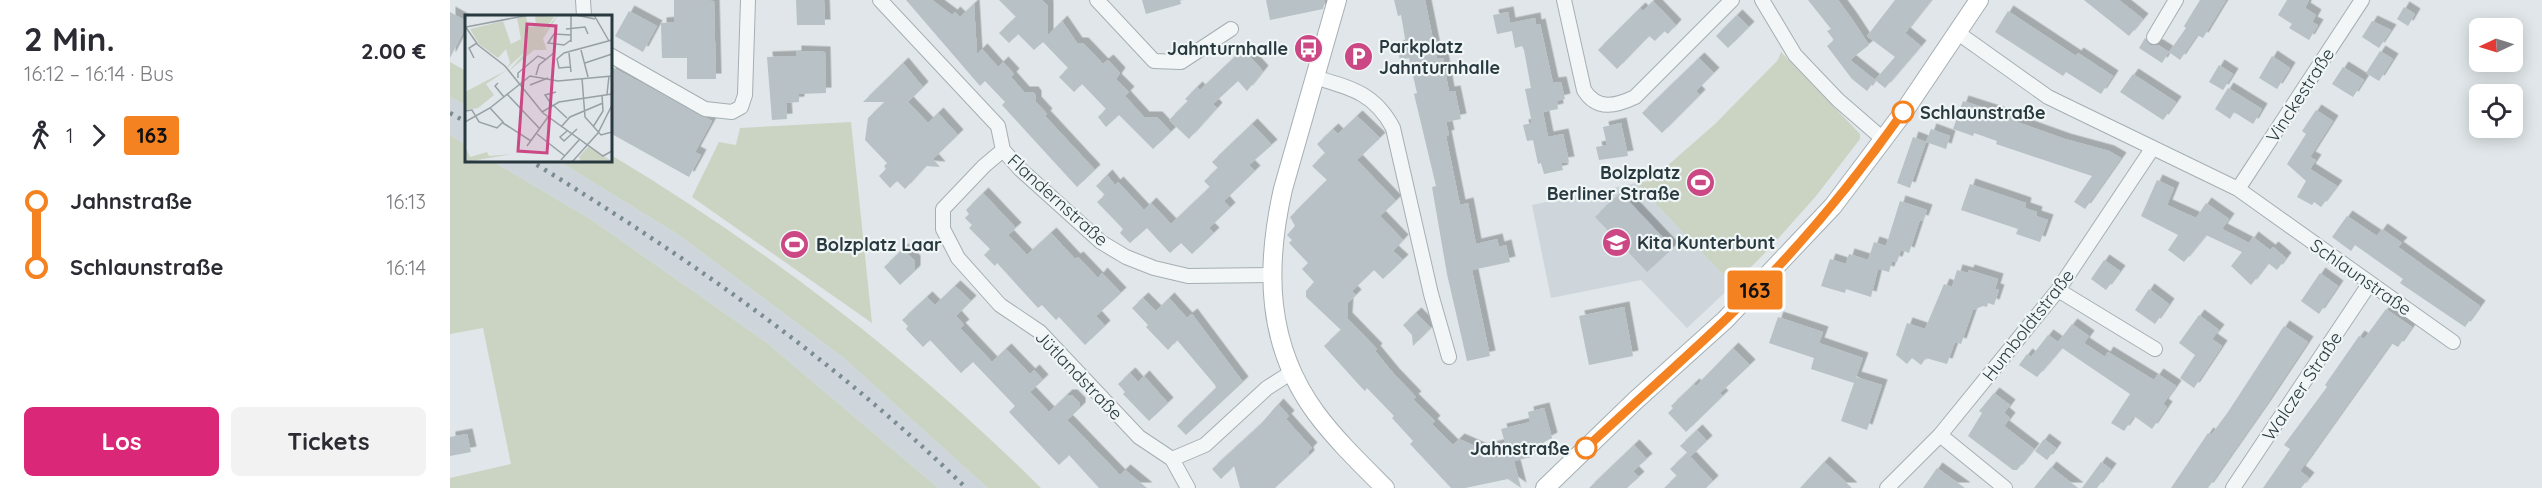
<!DOCTYPE html>
<html lang="de">
<meta charset="utf-8">
<style>
body{margin:0;font-family:Quicksand,sans-serif;background:#f2f2f3;color:#2b2b33;height:100vh;display:flex;flex-direction:column;font-size:22px;white-space:nowrap}
*{box-sizing:border-box;margin:0}
p{font-size:20px;color:#7c7c81}
.icon{flex:none;width:33px;height:33px;fill:none;stroke:currentColor;stroke-width:2;stroke-linecap:round;stroke-linejoin:round}
.map{position:relative;flex:1;overflow:hidden}
.drawer{display:flex;flex-direction:column;background:#fff;width:450px}
.drawer>*{flex:none}
.badge{padding:0 12px;border-radius:4px;font-size:21px;line-height:39px}
.needle{width:39px;rotate:266deg}
.tools{position:absolute;left:2019px;top:18px;display:grid;gap:12px}
.tools a{display:grid;place-items:center;width:54px;height:54px;border-radius:9px;background:#fff;box-shadow:0 3px 15px #0003;font-size:30px}
.map>.badge{position:absolute;translate:-50% -50%;box-shadow:0 0 0 3px #fff}
.legs{display:flex;align-items:center;gap:9px;height:66px;padding:0 24px;font-size:20px}
.legs p{margin-inline-start:auto}
.headline{display:flex;align-items:center;justify-content:space-between;height:102px;padding:0 24px}
h1{font-size:33px;font-weight:700;line-height:45px}
.button{display:flex;gap:12px;margin-top:auto;padding:12px 24px}
.button a{flex:1;height:69px;border-radius:9px;background:#db2777;color:#fff;font-size:24px;font-weight:700;line-height:69px;text-align:center}
.button a+a{background:#f2f2f3;color:#2b2b33}
ul{padding:0 24px;list-style:none}
li{display:flex;align-items:center;gap:21px;height:66px;font-size:22px}
li i{display:grid;place-items:center;width:9px;height:100%;margin:0 8px;background:currentColor}
li i::after{content:'';width:15px;height:15px;margin:-8px;border:4px solid;border-radius:50%;background:#fff}
li p{margin-inline-start:auto}
li:first-child i{background:linear-gradient(#0000 50%,currentColor 0)}
li:last-child i{background:linear-gradient(currentColor 50%,#0000 0)}
main{display:flex;flex:1;min-height:0}
.map>svg:first-child{display:block}
.built{fill:#ced6db}
.green{fill:#cbd3c2}
.building{fill:#b8c1c6;filter:url(#shadow)}
.lines{fill:none;stroke-linecap:round;stroke-linejoin:round}
.street-casing{stroke:#a5afb3;stroke-width:16}
.secondary-casing{stroke:#a5afb3;stroke-width:20}
.street{stroke:#f3f6f7;stroke-width:14}
.secondary{stroke:#fff;stroke-width:18}
.rail{stroke:#7a8b92;stroke-width:4.5;stroke-dasharray:3 6;stroke-linecap:butt}
.line-1-casing{stroke:#fff;stroke-width:14}
.line-1{stroke:#f58220;stroke-width:9}
.stop-1-dot{fill:#fff;stroke:#f58220;stroke-width:3}
.labels{text-anchor:middle;dominant-baseline:central;stroke-width:4.5;stroke-linejoin:round;paint-order:stroke}
.poi-label{font-size:18px;font-weight:bold;fill:#293940;stroke:#f0f5f6;text-anchor:start}
.street-label{font-size:18px;fill:#293940;stroke:#f0f5f6}
.stop-label{font-size:18px;font-weight:bold;fill:#293940;stroke:#f0f5f6;text-anchor:start}
.inset-road{fill:none;stroke:#97a1a5;stroke-width:1.5}
.view{fill:#cb4884;fill-opacity:0.15;stroke:#cb4884;stroke-width:3}
.inset-edge{fill:none;stroke:#293940;stroke-width:3}
</style>
<main>
<section class="drawer">
<div class="headline"><div><h1>2 Min.</h1><p>16:12 – 16:14 · Bus</p></div><b>2.00 €</b></div>
<div class="legs"><svg class="icon" aria-label="walk" viewBox="0 0 24 24"><circle cx="13" cy="4" r="2"/><path d="M13 8l-2 6 4 7M11 14l-3 7M7 12l3-4h3l4 4"/></svg>1<svg class="icon" aria-label="forward" viewBox="0 0 24 24"><path d="M9 5l7 7-7 7"/></svg><b class="badge" style="background:#f58220;color:#111">163</b></div>
<ul>
<li><i style="color:#f58220"></i><b>Jahnstraße</b><p>16:13</p></li>
<li><i style="color:#f58220"></i><b>Schlaunstraße</b><p>16:14</p></li>
</ul>
<div class="button"><a>Los</a><a>Tickets</a></div>
</section>
<div class="map">
<svg width="2092" height="488" viewBox="0 0 2092 488">
<defs>
<filter id="shadow"><feDropShadow dx="5.5" dy="-5.5" stdDeviation="0" flood-color="#0004"/></filter>
</defs>
<rect width="100%" height="100%" fill="#e0e6e9"/>
<path class="built" d="M0 97 16 105V145L0 135Z
M42 161H109L229 235 394 358 538 488H488L317 343 140 219Z
M1186 183 1283 285 1237 328 1191 280 1101 298 1082 205Z"/>
<path class="green" d="M1331 52 1410 134V139L1366 196 1318 250 1283 285 1186 183 1200 181 1265 124 1328 60Z
M0 62 16 71V105L0 97Z
M401 122 422 323 242 197 269 142 286 145 290 128Z
M0 135 16 145V160L42 161 140 219 317 343 488 488H0V478L61 464 33 328 0 334Z
M161 155C316 248 462 360 591 488H538L394 358 229 235 109 161 160 160Z"/>
<path class="building" d="M224 0 264 1 266 79H237V58H212L211 23 224 22Z
M346 0H374L375 25H347Z
M456 0H482L502 15 505 12 510 17 524 4 527 54 532 49 548 67 553 62 564 74 561 77 574 92H583L586 96V102L597 114 595 116 645 170 627 187 552 105 555 102 535 81 530 86Z
M549 0H592L598 6V35L612 21 627 43H633L653 64 658 60 670 73 666 79 679 92 675 96 694 117H707L721 132 703 149 669 115 656 127 648 117 656 109 632 84 624 92 609 77 618 68 593 42 584 50 568 34 559 43 549 33 566 17Z
M692 0H730L731 4 696 14Z
M816 0H875L873 9 820 20Z
M944 0H975L987 59 993 58 999 92 1005 91 1011 119 996 122 999 135 996 136 1010 205 1018 203 1026 244 1047 239 1049 247 1056 245 1060 262 1022 270 1040 356 1017 361 997 274 982 187 986 186 964 94 967 93 959 58 950 60 947 46 956 44 951 15 948 16Z
M1358 0H1388L1402 19 1419 45 1400 60 1425 80 1417 91 1402 79 1377 46 1384 40 1377 31 1381 29Z
M1445 0H1481L1455 33 1471 46 1435 88 1425 80 1445 57 1417 36Z
M1634 0H1669L1693 19 1679 36Z
M1750 0H1776L1753 38 1747 35 1730 60 1719 52 1736 28 1734 26Z
M1837 0H1859L1855 8 1866 15 1862 22 1868 25 1859 40 1839 28 1842 24 1828 15Z
M1203 1 1226 25 1218 34 1214 31 1205 41 1199 36 1167 69 1148 50 1190 8 1193 11Z
M1954 7 1965 14 1958 26 1947 19Z
M179 11 207 26 193 52 165 36Z
M1558 11 1626 56 1628 53 1663 76 1651 94 1616 72 1613 76 1545 32Z
M0 12 16 21V27L0 58Z
M1058 12 1060 23 1085 18 1086 25 1090 24 1103 83 1111 82 1115 99 1107 101 1108 109 1093 112 1098 137 1113 134 1119 162 1111 163 1113 170 1094 174 1091 163 1088 164 1083 140 1077 141 1073 125 1082 123 1075 89 1081 88 1074 50 1072 46 1065 48 1062 31 1047 34 1043 15Z
M1287 15 1299 27 1278 48 1266 36Z
M1922 21 1941 30 1929 48 1912 37Z
M1695 38 1700 45H1708L1719 52 1712 63 1689 48Z
M793 49 813 71 797 91 788 81 763 104 767 108 739 139 719 120 738 101 735 99 747 87 750 90Z
M346 51 375 52 376 93 349 94V102L336 103 337 119 322 120 317 57 346 56Z
M1930 51 1943 59 1929 81 1916 73Z
M1822 56 1840 68 1827 89 1809 78Z
M1249 58 1264 73 1246 91 1250 95 1212 133 1192 113Z
M453 63 473 87 458 102 478 123 488 113 508 135 483 159 490 167 476 166 455 189 447 181 440 188 429 176 436 169 434 166 437 163 415 140 418 118 435 102H413Z
M1769 65 1783 74 1773 90 1759 82Z
M160 66 262 121 245 152 251 155 239 177 160 133Z
M1893 67 1914 80 1903 97 1882 84Z
M1683 74 1726 102 1713 120 1670 92Z
M1778 88 1812 109 1803 124 1784 112 1780 119 1765 109Z
M1513 101 1557 115 1556 118 1615 139 1659 151 1671 158 1635 209 1624 202 1642 176 1546 144 1547 141 1524 133 1523 136 1503 129Z
M1866 110 1883 121 1860 157 1866 160 1860 169 1887 186 1871 207 1864 202 1862 205 1847 197 1856 181 1837 164 1856 134 1852 131Z
M907 116 930 138 907 160 946 201 930 216 953 240 943 251 953 260 933 279 924 270 902 291 906 295 898 303 897 318 927 349 925 351 944 374 966 397 963 399 985 421 982 424 1003 445 1009 439 1032 449 1055 443 1051 429 1080 422 1078 412 1094 408 1102 438 1088 445 1089 451 1081 453 1082 457 1064 461 1071 488 1058 479 1015 488H1001L960 444 963 441 942 418 944 416 917 388 915 391 910 386 874 346 891 330 856 297V291L864 282 852 269 858 263 839 243 842 240 837 235 845 226 840 217 877 180 862 166 875 153 867 144 883 129 888 134Z
M1171 123 1178 156 1149 160 1146 147 1157 145 1153 127Z
M802 124 822 145 799 165 805 171 774 201 780 208 759 228 764 233 742 254 731 243 720 253 697 228 680 243 670 233 673 229 647 202 655 195 646 186 657 175 665 185 668 182 694 210 701 203 721 224 760 187 754 181 768 168 762 162Z
M1481 129 1500 136 1496 149 1476 142Z
M1463 137 1476 142 1460 188 1447 183Z
M1707 180 1724 188 1717 205 1746 218 1756 203 1779 219 1772 229 1799 243 1803 237 1820 250 1823 247 1836 258 1827 270 1818 263 1801 285 1781 266 1792 252 1756 235 1734 262 1718 250 1728 235 1691 216Z
M1520 184 1576 203 1575 208 1587 212 1586 216 1598 220 1590 242 1566 234 1568 229 1511 210Z
M533 193 566 228 558 235 577 255 601 233 625 259 628 257 648 278 652 273 671 293 646 316 655 326 635 345 609 317 606 320 592 305 588 308 547 263 545 266 534 255 540 249 519 228 522 225 515 218 519 214 516 210Z
M1171 193 1223 248 1197 272 1145 217Z
M1450 201 1477 210 1473 221 1470 220 1459 253 1451 250 1447 262 1442 261 1439 272 1428 269 1421 297 1396 289 1395 293 1371 286 1380 259 1396 264 1399 254 1418 260 1424 242 1436 246Z
M1897 216 1927 236 1932 229 1952 243 1948 247 2030 306 2015 327 1950 283 1953 279 1905 245 1901 251 1882 237Z
M453 249 465 261V271L450 285 434 267Z
M1654 260 1670 271 1656 290 1641 279Z
M1507 270 1518 273 1519 270 1548 279 1545 289 1549 290 1544 305 1538 303 1537 307 1533 306 1523 310 1511 344 1505 342 1497 364 1476 358 1471 365 1462 358 1457 364 1446 355 1457 323 1475 329 1494 284 1502 287Z
M1870 273 1888 286 1869 314 1851 301Z
M505 286 521 301 506 316 514 325 510 328 542 362 556 349 580 374 584 370 593 380 580 392 599 412 617 395H622L630 403V408L617 420 670 475 675 470 697 488H649L619 455 609 465 559 412 565 406 523 362 511 373 480 340 473 347 456 329 458 326 452 320 477 297 485 305Z
M1699 289 1719 304 1705 324 1685 310Z
M693 298 706 311 719 298 737 318 742 314 793 382 736 435 727 426 766 388 765 385 727 340 718 350 696 327 698 325 682 308Z
M1174 307 1183 356 1139 365 1129 316Z
M1936 309 1962 327 1948 347 1941 343 1850 471 1859 478 1851 488H1813L1840 449 1834 445 1877 387 1875 385 1909 336 1914 339Z
M966 313 981 328 963 346 962 335 953 325Z
M1749 315 1769 330 1762 339 1772 346 1744 388 1730 378 1745 355 1729 343Z
M1328 317 1373 332 1369 343 1413 358 1406 377 1432 385 1417 430 1391 421 1404 383 1361 369 1364 358 1319 343Z
M1622 324 1639 336 1634 343 1655 357 1658 352 1704 380 1708 374 1726 386 1713 404 1717 407 1702 429 1684 416 1674 431 1661 423 1680 394 1612 348 1587 377 1569 365 1577 354 1581 357 1598 335 1608 342Z
M1834 326 1858 342 1816 405 1758 488H1721L1758 433 1761 435 1778 412Z
M1283 348 1300 365 1270 393 1273 396 1236 432 1218 413 1223 408 1221 406 1244 384 1246 386Z
M680 373 688 382 694 376 718 403 699 421 673 394 675 392 668 384Z
M1544 393 1560 405 1554 413 1560 418 1554 426 1584 449 1567 470H1563L1518 436 1532 413 1529 411Z
M828 404 839 416 836 419 862 448 858 452 859 456 825 488H790L784 466 771 479 762 469 810 425Z
M1247 430 1257 441 1241 456 1230 446Z
M17 434 21 452 0 456V437Z
M1594 439 1606 448 1597 460 1585 451Z
M1184 445 1197 459 1183 471 1189 477 1177 488H1139Z
M1237 453 1263 481 1256 488H1214L1227 476 1220 469Z
M1374 462 1384 471 1402 488H1350Z
M1651 462 1661 469 1647 488H1632Z
M1601 467 1628 488H1584Z
M1487 468 1515 488H1473Z"/>
<g class="lines">
<defs>
<path id="street" d="M133 0 134 16
M430 0 548 126 553 150 570 169 651 242 676 257 704 268 738 276 821 275
M647 0 704 61 731 62 781 29
M1114 0 1134 90C1147 111 1166 106 1185 97L1282 0
M1312 0 1345 55 1388 100 1433 139
M1508 33 1598 97 1788 189 2003 342
M1704 37 1726 0
M160 55 255 109 282 112 291 107 295 95 298 0
M867 78C902 88 925 94 943 128L981 294 999 357
M553 150 534 166 493 209V229L508 258 550 305 590 332 689 437 722 459 738 488
M1788 189 1912 0
M1608 290 1705 349
M1490 435 1555 488
M722 459 755 445 817 388 842 372
M1437 488 1490 435 1608 290 1702 149
M1783 488 1920 283"/>
<path id="secondary" d="M887 0 833 189C815 268 816 345 866 413 886 440 911 464 935 488
M1095 488 1186 400 1275 320 1383 206 1453 113 1529 0"/>
</defs>
<use href="#street" class="street-casing"/>
<use href="#secondary" class="secondary-casing"/>
<use href="#street" class="street"/>
<use href="#secondary" class="secondary"/>
<path class="rail" d="M0 113 16 122
M79 160C234 255 386 360 516 488"/>
</g>
<g class="lines">
<defs>
<path id="line-1" d="M1136 448C1182 405 1229 364 1274 321 1341 258 1400 187 1453 112"/>
</defs>
<use href="#line-1" class="line-1-casing"/>
<use href="#line-1" class="line-1"/>
</g>
<defs>
<symbol id="bus-disc" viewBox="-11 -11 22 22"><circle r="9.5" fill="#cb4884" stroke="#f0f5f6"/><path d="M-5-6H5V4H4V6H2V4H-2V6H-4V4H-5ZM-3.5-4V0h7V-4ZM-3.5 1.2v1.5H-2V1.2ZM2 1.2v1.5H3.5V1.2Z" fill="#fff"/></symbol>
<symbol id="parking-disc" viewBox="-11 -11 22 22"><circle r="9.5" fill="#cb4884" stroke="#f0f5f6"/><path d="M-3.5-5.5H1a3.5 3.5 0 0 1 0 7H-1V5.5H-3.5ZM-1-3.4V-.6H.8a1.4 1.4 0 0 0 0-2.8Z" fill="#fff"/></symbol>
<symbol id="stadium-disc" viewBox="-11 -11 22 22"><circle r="9.5" fill="#cb4884" stroke="#f0f5f6"/><path d="M0-5a6.5 5 0 1 0 0 10a6.5 5 0 1 0 0-10ZM-3.5-1.8h7v3.6h-7Z" fill="#fff"/></symbol>
<symbol id="school-disc" viewBox="-11 -11 22 22"><circle r="9.5" fill="#cb4884" stroke="#f0f5f6"/><path d="M0-5L7-2L0 1L-7-2ZM-4 1L0 2.5L4 1V4Q0 6-4 4Z" fill="#fff"/></symbol>
</defs>
<g fill-rule="evenodd">
<use href="#bus-disc" x="842" y="32" width="33" height="33"/>
<use href="#parking-disc" x="892" y="40" width="33" height="33"/>
<use href="#stadium-disc" x="1234" y="166" width="33" height="33"/>
<use href="#school-disc" x="1150" y="226" width="33" height="33"/>
<use href="#stadium-disc" x="328" y="228" width="33" height="33"/>
</g>
<g class="stop-1-dot">
<circle cx="1453" cy="112" r="10"/>
<circle cx="1136" cy="448" r="10"/>
</g>
<g class="labels">
<g class="poi-label">
<text x="929" y="46">Parkplatz<tspan x="929" dy="21">Jahnturnhalle</tspan></text>
<text x="838" y="48" text-anchor="end">Jahnturnhalle</text>
<text x="1230" y="172" text-anchor="end">Bolzplatz<tspan x="1230" dy="21">Berliner Straße</tspan></text>
<text x="1187" y="242">Kita Kunterbunt</text>
<text x="366" y="244">Bolzplatz Laar</text>
</g>
<g class="street-label">
<text transform="translate(1850 95) rotate(-57)">Vinckestraße</text>
<text transform="translate(608 200) rotate(42)">Flandernstraße</text>
<text transform="translate(1911 277) rotate(35)">Schlaunstraße</text>
<text transform="translate(1578 325) rotate(-52)">Humboldtstraße</text>
<text transform="translate(629 375) rotate(46)">Jütlandstraße</text>
<text transform="translate(1852 386) rotate(-56)">Walczer Straße</text>
</g>
<g class="stop-label">
<text x="1470" y="112">Schlaunstraße</text>
<text x="1120" y="448" text-anchor="end">Jahnstraße</text>
</g>
</g>
<g transform="translate(15 15)">
<rect width="147" height="147" fill="#e0e6e9"/>
<path d="M70 0 89 2 69 29 42 53 45 48 41 34 33 43 14 29 5 14 38 6 46 29 56 24 52 3 61 1 63 12 71 11ZM93 0 78 24 82 35H69L44 56ZM42 55 21 69 29 80 13 93 0 95V77ZM0 131 5 142 22 137 24 141 48 139 0 147ZM123 132 147 146V147H116L114 142Z" fill="#cbd3c2"/>
<path class="inset-road" d="M111 0 130 4M129 0 144 26M0 11 13 30 40 51 78 98 138 141 147 136M1 12 64 0M101 14 120 12 123 19M106 20 89 19 83 28 99 30 106 25M106 22V27V0M116 35 123 62M104 38 106 57M9 43 4 33 12 28M120 48 147 39M105 52 94 53 92 44 99 38 147 25M71 60 74 50 90 37M53 63V58L73 41 80 44M117 63 120 102 136 120 147 117M33 68 30 71 39 82M65 70 83 63M42 79 75 114M142 79 144 61M87 90 80 80 91 77M88 90 102 103M0 96 7 95 14 107 32 113 38 107 25 93M77 97 94 87 147 79M0 107 25 93 65 61 93 66 147 61M38 108 66 126M96 112 105 102 138 88M128 112 138 96 137 80M102 116 95 122 99 126 112 114M72 119 100 141M62 131 83 102M96 145 114 125M107 147 133 118 147 90"/>
<path class="view" d="M62 9 91 11 82 138 53 136Z"/>
<rect width="147" height="147" class="inset-edge"/>
</g>
</svg>
<div class="tools">
<a><svg class="needle" viewBox="-14 -14 28 28"><path d="M0-13l5 13h-10z" fill="#e53935"/><path d="M0 13l5-13h-10z" fill="#7c7c81"/></svg></a>
<a><svg class="icon" aria-label="locate" viewBox="0 0 24 24"><circle cx="12" cy="12" r="6"/><path d="M12 2v4M12 18v4M2 12h4M18 12h4"/></svg></a>
</div>
<b class="badge" style="left:1305px;top:290px;background:#f58220;color:#111">163</b>
</div>
</main>
